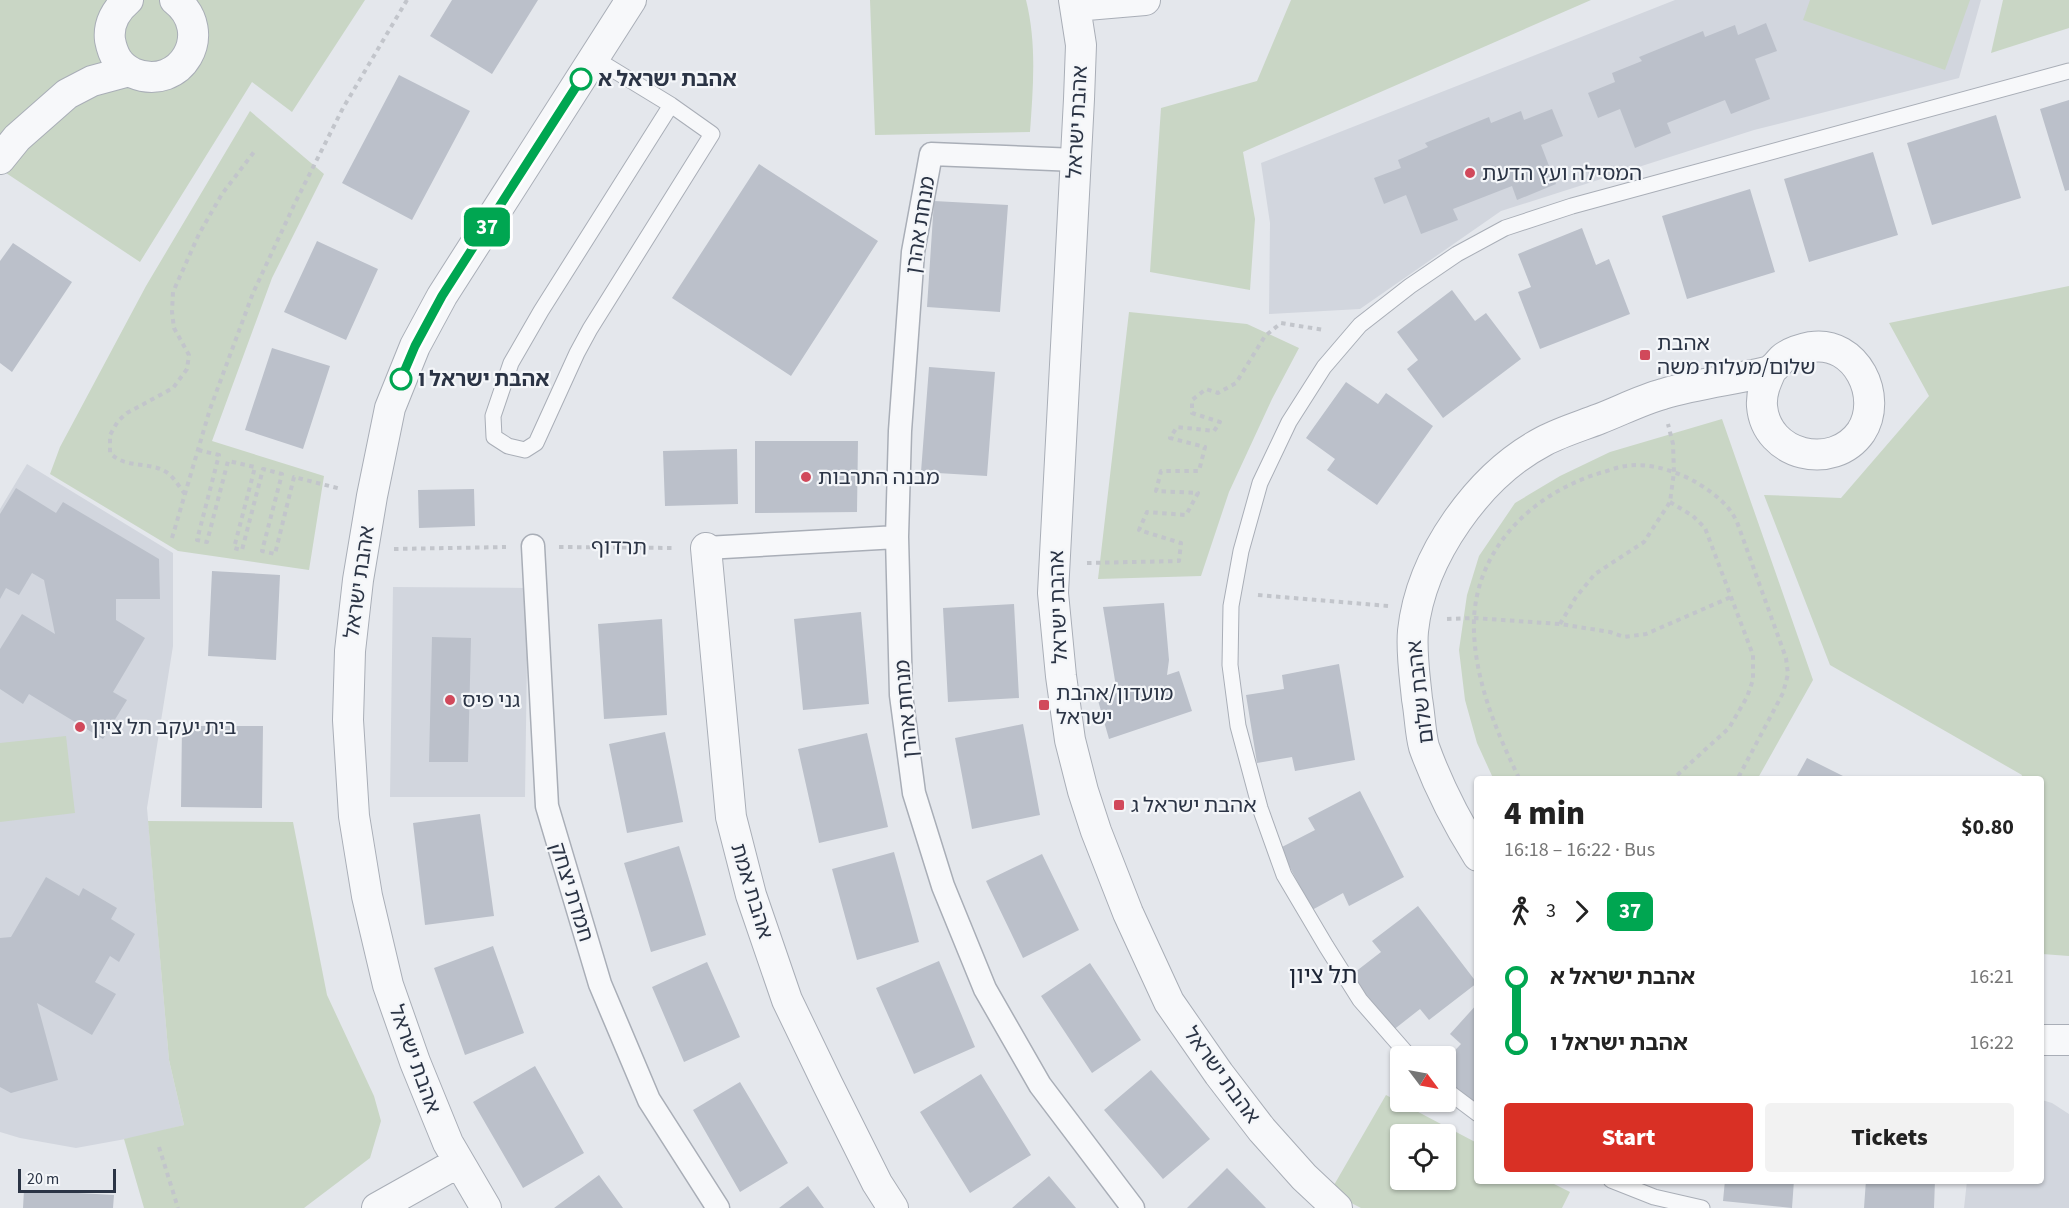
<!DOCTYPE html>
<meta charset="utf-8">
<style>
body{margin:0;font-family:"Source Sans 3","Noto Sans Hebrew",sans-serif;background:#f2f2f2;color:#222;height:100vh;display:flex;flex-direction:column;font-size:22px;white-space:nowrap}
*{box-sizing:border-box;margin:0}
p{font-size:20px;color:#767676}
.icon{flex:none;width:33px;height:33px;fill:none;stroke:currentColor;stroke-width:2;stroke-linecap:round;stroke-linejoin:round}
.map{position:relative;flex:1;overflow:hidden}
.drawer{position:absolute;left:1474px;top:776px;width:570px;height:408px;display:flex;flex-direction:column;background:#fff;border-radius:6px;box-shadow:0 2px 4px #0004}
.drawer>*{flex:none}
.badge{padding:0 12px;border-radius:9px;font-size:21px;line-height:39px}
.needle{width:39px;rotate:122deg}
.tools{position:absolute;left:1390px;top:1046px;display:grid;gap:12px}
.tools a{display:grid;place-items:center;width:66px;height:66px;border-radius:6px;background:#fff;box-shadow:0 2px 4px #0004;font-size:30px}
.scale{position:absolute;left:18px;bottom:15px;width:98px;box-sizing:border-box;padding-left:6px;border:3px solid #2b3445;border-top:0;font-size:16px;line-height:21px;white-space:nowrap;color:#2b3445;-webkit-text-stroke:4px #f4f6f9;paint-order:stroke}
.map>.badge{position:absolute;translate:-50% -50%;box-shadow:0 0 0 3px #fff}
.legs{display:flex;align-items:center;gap:9px;height:66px;padding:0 30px;font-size:20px}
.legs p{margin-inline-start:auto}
.head{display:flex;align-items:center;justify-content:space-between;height:102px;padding:0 30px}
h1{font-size:33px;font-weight:800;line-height:45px}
.cta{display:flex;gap:12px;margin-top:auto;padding:12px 30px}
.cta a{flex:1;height:69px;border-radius:6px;background:#d93025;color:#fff;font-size:24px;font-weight:800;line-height:69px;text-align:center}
.cta a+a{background:#f2f2f2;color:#222}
ul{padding:0 30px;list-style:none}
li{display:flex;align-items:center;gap:21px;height:66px;font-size:22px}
li i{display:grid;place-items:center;width:9px;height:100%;margin:0 8px;background:currentColor}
li i::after{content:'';width:15px;height:15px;margin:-8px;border:4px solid;border-radius:50%;background:#fff}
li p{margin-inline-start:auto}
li:first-child i{background:linear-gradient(#0000 50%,currentColor 0)}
li:last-child i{background:linear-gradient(currentColor 50%,#0000 0)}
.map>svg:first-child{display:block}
.built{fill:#d2d6de}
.green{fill:#c9d6c5;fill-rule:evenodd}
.building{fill:#bbc0ca}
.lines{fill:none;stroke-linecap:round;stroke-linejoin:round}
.service-casing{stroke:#a9aeb7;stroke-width:17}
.pedestrian-casing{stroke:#a9aeb7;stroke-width:25}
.minor-casing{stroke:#a9aeb7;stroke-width:32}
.path{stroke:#c2c5cb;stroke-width:4;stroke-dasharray:4.5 4.5;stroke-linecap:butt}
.service{stroke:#f7f8fa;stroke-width:15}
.pedestrian{stroke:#f7f8fa;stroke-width:22}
.minor{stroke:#f7f8fa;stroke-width:30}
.line-1-casing{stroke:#fff;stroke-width:14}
.line-1{stroke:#00a651;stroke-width:9}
.stop-1-dot{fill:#fff;stroke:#00a651;stroke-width:3}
.poi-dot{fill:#d1495b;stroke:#f4f6f9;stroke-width:2}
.labels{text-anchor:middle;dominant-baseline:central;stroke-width:4.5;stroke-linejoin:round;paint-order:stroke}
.stop-label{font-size:21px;font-weight:bold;fill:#2b3445;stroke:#f4f6f9;text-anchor:start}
.street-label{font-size:21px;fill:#2b3445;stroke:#f4f6f9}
.poi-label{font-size:21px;fill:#2b3445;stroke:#f4f6f9;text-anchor:start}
.quarter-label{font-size:24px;fill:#1d2536;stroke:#f4f6f9}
</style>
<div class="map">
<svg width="2069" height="1208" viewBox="0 0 2069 1208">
<rect width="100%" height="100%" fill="#e4e7ec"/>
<path class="built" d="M1675 0H1981L1959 78 1754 130 1501 211 1360 309 1269 314 1270 223 1261 163Z
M27 464 173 553V646L147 808 169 1060 184 1125 142 1136 76 1148 20 1138 0 1132V509Z
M393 587 528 588 525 797H390Z
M2042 1100 2052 1103 2069 1114V1208H1964L1967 1181 2042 1180Z"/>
<path class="green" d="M0 0H365L292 112 252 82 140 262 0 169Z
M870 0H1026C1037 44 1033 88 1030 132L875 135Z
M1291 0H1591L1243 152 1255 219 1250 290 1150 272 1161 108 1257 81Z
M1810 0H1970L1945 70 1803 20Z
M2003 0H2069V28L1991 53Z
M250 111 324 174 272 278 212 441 324 476 309 570 178 551 50 474 60 447 146 286Z
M2069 286V956L2042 954V778H2021L2022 775 1830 665 1764 495 1841 498 1929 396 1889 323Z
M1129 312 1247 324 1299 348 1272 399 1229 492 1201 576 1098 579Z
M1722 419 1813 680 1758 778H1493L1477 743 1465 700 1459 650 1467 595 1479 556 1515 503 1560 476 1610 452Z
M66 736 75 813 0 822V743Z
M148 821 293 822 327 995 374 1096 381 1121 370 1158 304 1208H144L124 1139 184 1125 169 1060Z
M1386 1095 1477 1143 1478 1180 1548 1181 1570 1192 1562 1208H1361L1330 1192ZM1401 1134H1446V1179H1401Z"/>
<path class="building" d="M452 0H538L492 74 430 36Z
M1766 23 1777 51 1755 59 1770 99 1731 114 1725 100 1667 123 1671 133 1635 148 1620 109 1598 118 1588 93 1615 82 1612 73 1642 61 1639 57 1703 31 1705 37 1735 25 1738 35Z
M399 75 470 111 412 220 342 183Z
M2069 100V190L2065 191 2040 109Z
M1552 109 1563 136 1541 145 1556 184 1517 200 1512 186 1453 209 1458 220 1421 234 1406 195 1384 204 1374 178 1401 168 1398 160 1428 147 1425 143 1489 117 1491 123 1521 111 1524 120Z
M1996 115 2021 198 1932 225 1907 143Z
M1873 152 1898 235 1809 262 1784 179Z
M759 164 878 241 791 376 672 298Z
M1750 189 1775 272 1687 299 1662 216Z
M934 201 1008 205 1000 312 927 307Z
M1582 228 1596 265 1609 259 1630 314 1540 349 1518 292 1531 287 1518 254Z
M317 241 378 269 346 340 284 312Z
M13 243 72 282 12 372 0 363V261Z
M1452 290 1475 321 1486 313 1521 359 1443 418 1407 369 1418 360 1397 332Z
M272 348 330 366 303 449 245 430Z
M929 367 995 372 987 476 921 472Z
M1346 382 1378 404 1386 393 1433 426 1377 505 1327 470 1335 459 1306 438Z
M755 441H858L857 512 755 513Z
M737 449 738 504 665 506 663 451Z
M16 488 56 513 63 502 159 559 160 599H116V620L145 638 113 692 127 700 103 739 29 694 23 704 0 689V649L22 614 55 634 44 580 32 573 19 595 6 588 0 599V514Z
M474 489 475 526 419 528 418 490Z
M212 571 280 575 276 660 208 656Z
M1164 603 1169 660 1167 675 1179 671 1192 711 1109 739 1097 697 1117 693 1103 607Z
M1014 604 1019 698 948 702 943 608Z
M861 612 869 704 803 710 794 619Z
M662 619 667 715 604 719 598 624Z
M432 637 471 638 468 762H429Z
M1339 664 1355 760 1295 771 1292 757 1257 763 1246 695 1284 689 1282 675Z
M1023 724 1040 815 972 829 955 738Z
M182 726H263L262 808 181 807Z
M665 732 683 822 627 833 609 744Z
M867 733 888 827 819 843 798 749Z
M1807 758 1847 778H1796Z
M1360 791 1404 877 1349 906 1343 893 1312 910 1280 848 1315 830 1308 818Z
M480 814 494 916 425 925 413 823Z
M679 846 706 935 651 952 624 863Z
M894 852 919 942 857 960 832 869Z
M1042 854 1079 930 1023 958 986 881Z
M46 877 79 896 83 888 117 908 111 919 135 934 119 962 110 956 95 982 116 994 92 1035 37 1003 58 1080 11 1093 0 1087V938L11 937Z
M1418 906 1477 983 1429 1020 1420 1009 1392 1031 1350 976 1381 952 1372 941Z
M493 946 524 1033 465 1055 434 968Z
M939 961 975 1047 914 1074 876 988Z
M707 962 740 1037 684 1062 652 987Z
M1090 963 1141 1040 1092 1073 1041 996Z
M1478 1003V1109L1446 1082V1060L1461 1044 1450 1034Z
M535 1066 584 1153 523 1188 473 1102Z
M1151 1070 1210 1139 1163 1179 1104 1110Z
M981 1074 1031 1155 970 1193 920 1112Z
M740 1082 788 1163 740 1192 693 1110Z
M1227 1168 1266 1208H1187Z
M599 1175 623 1208H554Z
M1049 1176 1076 1208H1012Z
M1725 1180H1794L1792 1208 1723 1201Z
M1866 1180H1935L1934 1208H1864Z
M808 1186 824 1208H779Z
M24 1190 114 1195 113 1208H23Z"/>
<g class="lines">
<defs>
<path id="service" d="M594 58 671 105 712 134 590 329 577 353 536 443 525 450 508 446 494 437 493 416 511 363 541 311 671 105
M1409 1056 1360 1000 1326 946 1284 875 1260 808 1238 726 1230 665 1231 606 1241 551 1260 483 1289 422 1324 367 1360 325 1410 286 1457 254 1505 228 1572 206 2069 71
M1446 1090 1478 1114
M1611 1180 1654 1197 1702 1208"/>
<path id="pedestrian" d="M1076 160 931 154 913 252 900 431 897 537 901 695 914 793 943 886 985 989 1040 1085 1133 1208
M533 546 547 806 600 984 649 1100 718 1208
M706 548 897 537"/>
<path id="minor" d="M128 0C116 10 108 24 110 40 113 56 119 66 133 73 181 93 216 32 175 0
M1074 0 1081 45 1079 99 1053 593 1061 676 1070 740 1083 791 1096 831 1128 913 1169 1002 1219 1074 1262 1130 1304 1177 1337 1208
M1075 6 1145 0
M0 159 17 138 67 94 92 81 129 71
M706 548 731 817 751 895 787 1000 828 1085 877 1183 893 1208
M1478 856C1456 821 1438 786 1424 747 1420 732 1420 715 1417 699 1415 678 1411 652 1413 631 1421 556 1479 475 1544 441 1561 432 1581 426 1599 419 1620 411 1641 400 1663 394 1696 384 1732 380 1766 372 1774 370 1777 364 1782 359 1790 352 1801 349 1811 347 1856 340 1884 397 1861 432 1833 472 1766 456 1762 406 1761 393 1766 382 1771 371
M2042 1040H2069
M377 1208 459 1162
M486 1208 448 1143 415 1062 388 985 367 896 354 816 348 720 350 651 358 580 372 496 390 408 415 346 442 296 631 0"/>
</defs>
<use href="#service" class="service-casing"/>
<use href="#pedestrian" class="pedestrian-casing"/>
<use href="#minor" class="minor-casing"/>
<path class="path" d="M198 450 219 455 197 540 207 542 228 461 255 467 234 548 242 550 263 469 282 474 262 551 275 554 294 477 341 489
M185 494C180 488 175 479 169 474 151 460 127 470 110 453V435L118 421 127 413 173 388 187 369 189 355 174 328 172 312 173 292 199 234 222 194 254 152
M1670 502 1693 516 1705 528 1753 655V680L1747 697 1729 728 1674 778
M172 538 210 409 253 293 295 203 343 108 407 0
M559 547 674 548
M394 549 506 547
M1087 563 1179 561 1181 543 1139 530 1147 512 1186 515 1198 493 1156 491 1161 471H1199L1205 447 1170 438 1177 427 1214 431 1220 422 1192 413V400L1206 389 1218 393 1236 383 1265 336 1281 323 1324 330
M1258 595 1388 606
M1447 619 1474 618 1560 624 1610 632 1624 637 1646 634 1731 597
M1560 624 1576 597 1595 574 1644 542 1670 502 1674 472 1673 444 1668 424
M1519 778C1495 729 1472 674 1474 618 1478 546 1534 493 1600 473 1608 471 1617 467 1626 466 1650 462 1679 472 1699 484 1716 495 1729 505 1737 522L1786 658 1788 674 1783 693 1738 778
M159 1147 178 1208"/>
<use href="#service" class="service"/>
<use href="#pedestrian" class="pedestrian"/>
<use href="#minor" class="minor"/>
</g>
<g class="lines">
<defs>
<path id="line-1" d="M401 379 415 346 442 296 581 79"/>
</defs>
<use href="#line-1" class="line-1-casing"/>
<use href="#line-1" class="line-1"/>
</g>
<g class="stop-1-dot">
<circle cx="581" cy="79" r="10"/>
<circle cx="401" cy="379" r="10"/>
</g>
<g class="poi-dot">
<circle cx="1470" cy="173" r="6"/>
<rect x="1639" y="349" width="12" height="12" rx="3"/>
<circle cx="806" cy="477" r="6"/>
<circle cx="450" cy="700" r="6"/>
<rect x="1038" y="699" width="12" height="12" rx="3"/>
<circle cx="80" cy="727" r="6"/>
<rect x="1113" y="799" width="12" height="12" rx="3"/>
</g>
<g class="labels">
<g class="stop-label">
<text x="598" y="79">אהבת ישראל א</text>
<text x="418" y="379">אהבת ישראל ו</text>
</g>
<g class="street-label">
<text transform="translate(1077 122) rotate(-87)">אהבת ישראל</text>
<text transform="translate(920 225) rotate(-81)">מנחת אהרן</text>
<text transform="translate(619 547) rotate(1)">תרדוף</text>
<text transform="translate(359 582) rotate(-82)">אהבת ישראל</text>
<text transform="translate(1058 607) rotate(-92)">אהבת ישראל</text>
<text transform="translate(1420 692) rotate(-97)">אהבת שלום</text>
<text transform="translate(906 709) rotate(-95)">מנחת אהרן</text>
<text transform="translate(752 891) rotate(73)">אהבת אמת</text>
<text transform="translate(572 892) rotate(73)">חמדת יצחק</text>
<text transform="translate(415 1059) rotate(70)">אהבת ישראל</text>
<text transform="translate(1222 1075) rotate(54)">אהבת ישראל</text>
</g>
<g class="poi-label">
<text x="1482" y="173">המסילה ועץ הדעת</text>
<text x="1657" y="343">אהבת<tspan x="1657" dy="24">שלום/מעלות משה</tspan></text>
<text x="818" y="477">מבנה התרבות</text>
<text x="1056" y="693">מועדון/אהבת<tspan x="1056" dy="24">ישראל</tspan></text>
<text x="462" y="700">גני פיס</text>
<text x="92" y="727">בית יעקב תל ציון</text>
<text x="1131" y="805">אהבת ישראל ג</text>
</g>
<g class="quarter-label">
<text x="1323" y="975">תל ציון</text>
</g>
</g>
</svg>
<div class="tools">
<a><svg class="needle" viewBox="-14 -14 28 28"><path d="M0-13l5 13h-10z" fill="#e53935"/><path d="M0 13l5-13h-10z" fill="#767676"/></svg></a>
<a><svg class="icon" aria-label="locate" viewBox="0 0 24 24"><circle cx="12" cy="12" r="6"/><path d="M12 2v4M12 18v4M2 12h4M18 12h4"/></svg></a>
</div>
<div class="scale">20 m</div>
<b class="badge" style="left:487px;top:227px;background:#00a651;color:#fff">37</b>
<section class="drawer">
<div class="head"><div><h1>4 min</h1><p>16:18 – 16:22 · Bus</p></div><b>$0.80</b></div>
<div class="legs"><svg class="icon" aria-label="walk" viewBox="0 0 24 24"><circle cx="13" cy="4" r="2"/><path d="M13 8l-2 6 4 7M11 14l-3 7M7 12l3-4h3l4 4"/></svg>3<svg class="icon" aria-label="forward" viewBox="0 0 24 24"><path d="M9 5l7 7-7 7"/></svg><b class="badge" style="background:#00a651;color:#fff">37</b></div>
<ul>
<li><i style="color:#00a651"></i><b>אהבת ישראל א</b><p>16:21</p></li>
<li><i style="color:#00a651"></i><b>אהבת ישראל ו</b><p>16:22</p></li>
</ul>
<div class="cta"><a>Start</a><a>Tickets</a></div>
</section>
</div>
